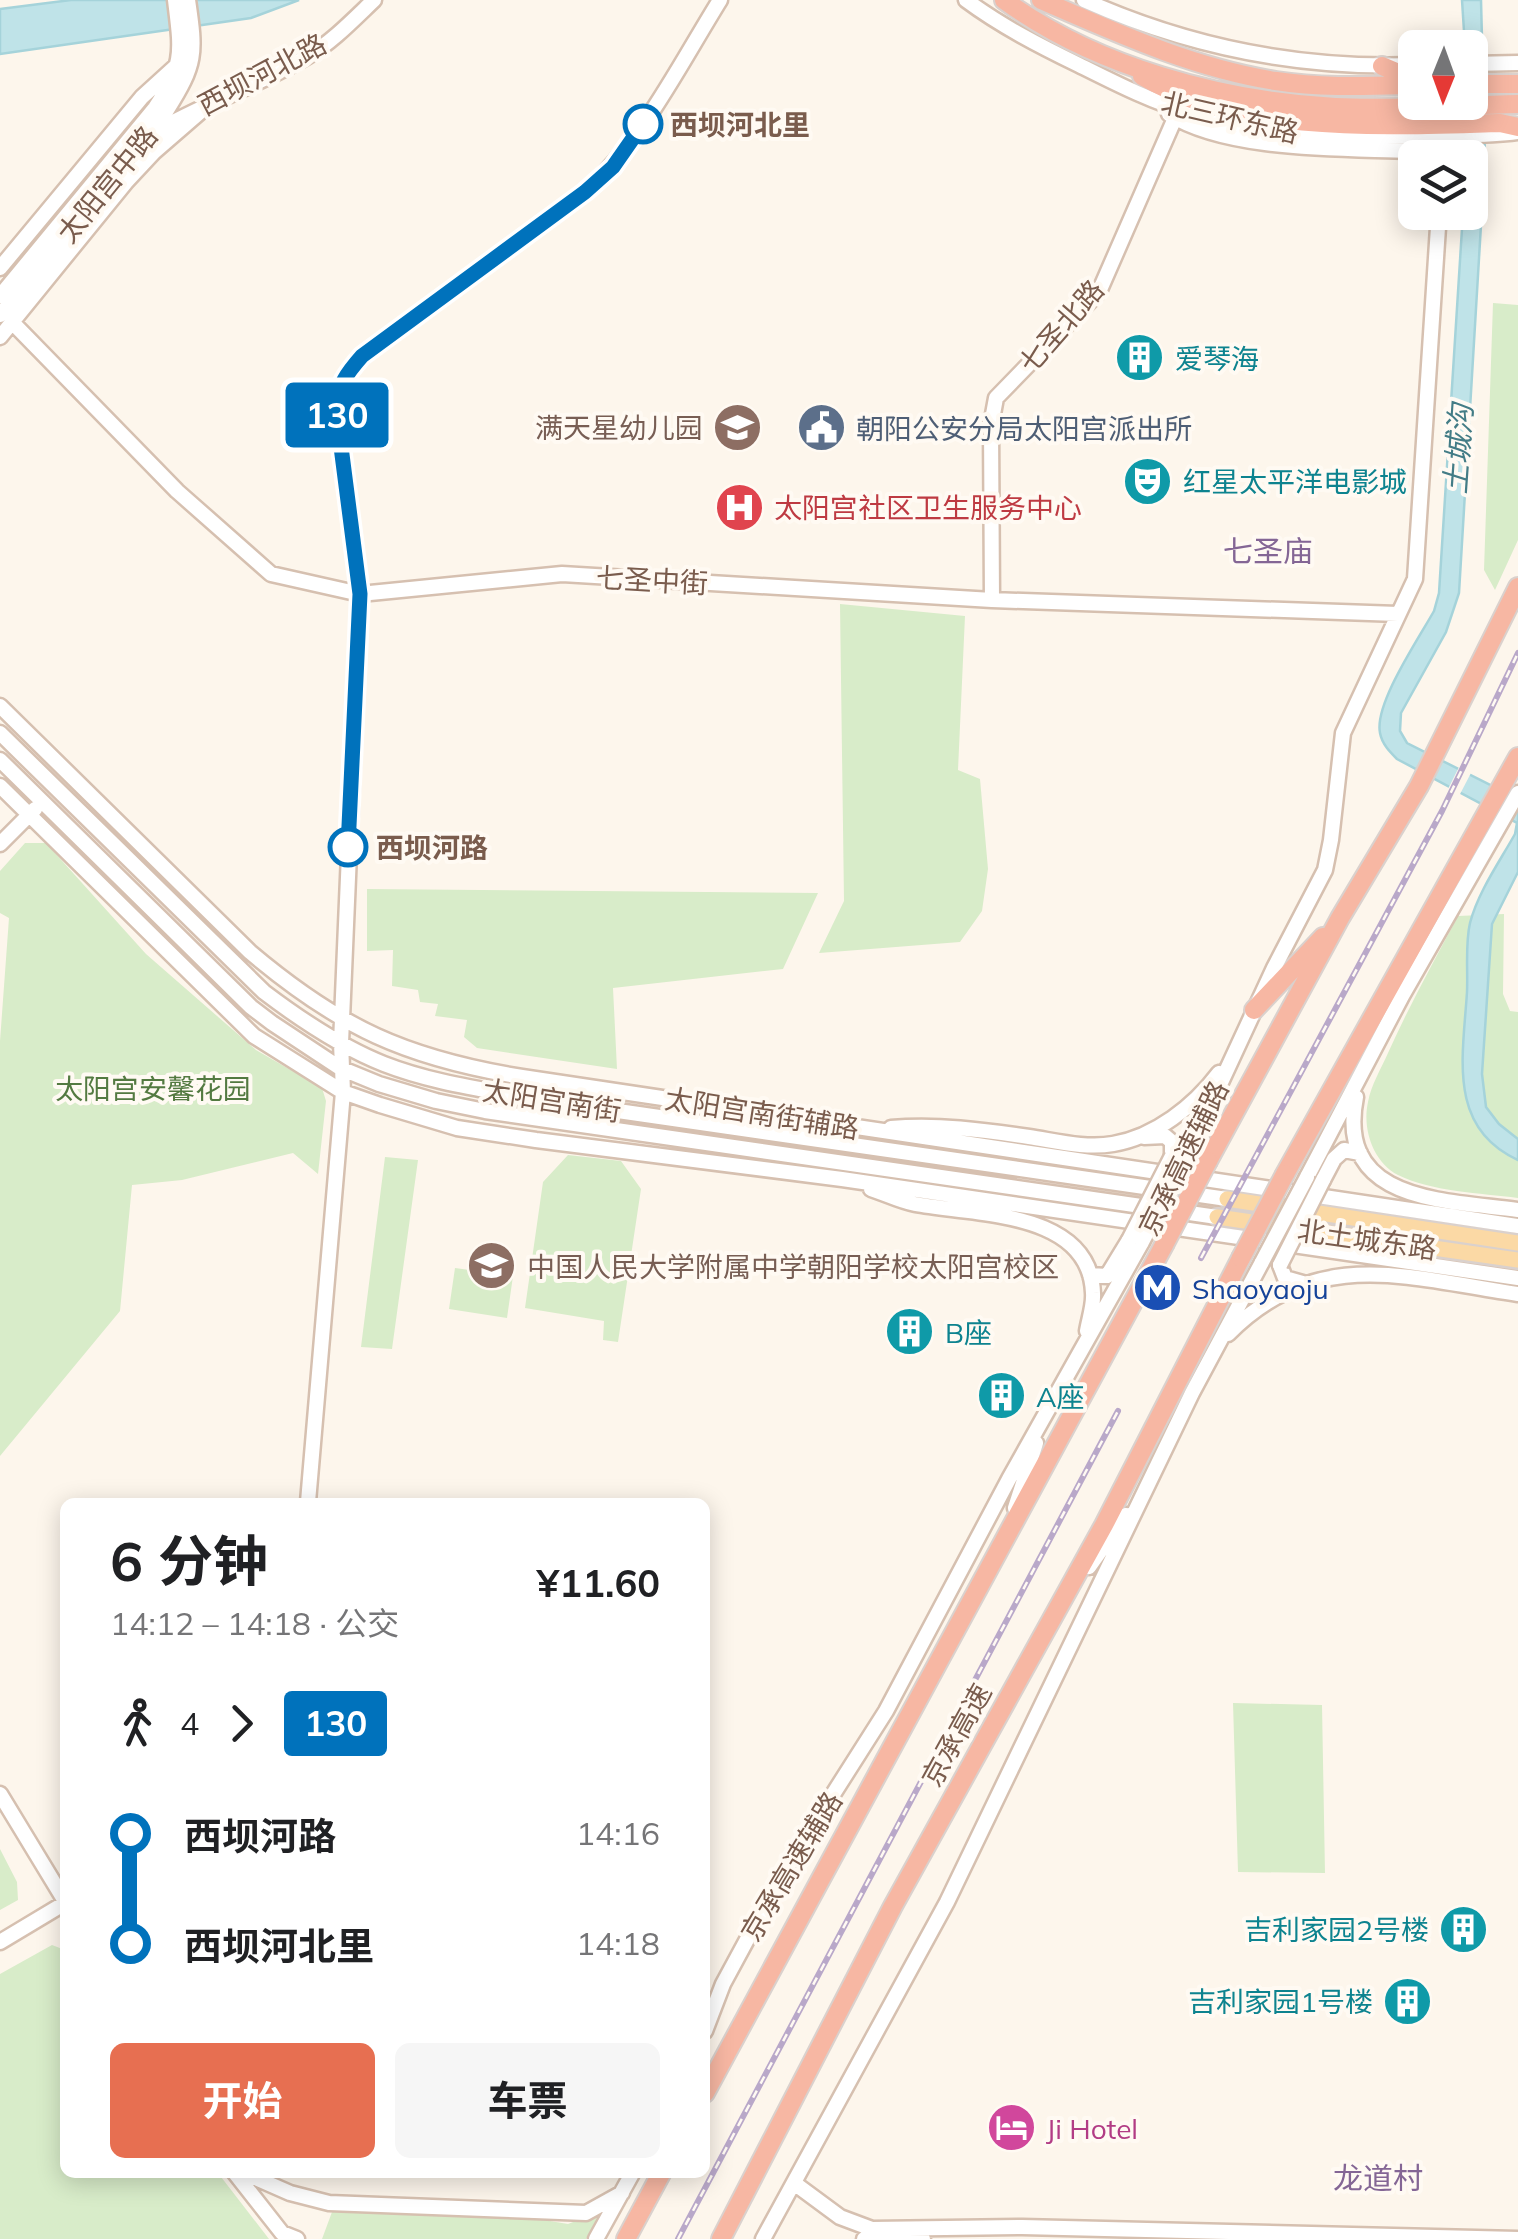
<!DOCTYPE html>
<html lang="zh">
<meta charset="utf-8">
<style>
body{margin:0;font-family:Mulish,"Noto Sans SC",sans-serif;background:#f6f6f6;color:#202124;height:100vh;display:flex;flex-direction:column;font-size:38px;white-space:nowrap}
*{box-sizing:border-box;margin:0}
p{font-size:32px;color:#757577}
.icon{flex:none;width:55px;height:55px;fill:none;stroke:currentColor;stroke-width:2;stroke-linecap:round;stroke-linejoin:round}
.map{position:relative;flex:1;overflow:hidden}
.details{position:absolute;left:60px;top:1498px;width:650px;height:680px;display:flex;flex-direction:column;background:#fff;border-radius:15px;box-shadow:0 5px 25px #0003}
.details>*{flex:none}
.badge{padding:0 20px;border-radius:8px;font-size:35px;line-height:65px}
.needle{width:65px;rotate:181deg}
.fabs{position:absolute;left:1398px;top:30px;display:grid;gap:20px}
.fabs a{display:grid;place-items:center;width:90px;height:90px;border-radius:15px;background:#fff;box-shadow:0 5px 25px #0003;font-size:50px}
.map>.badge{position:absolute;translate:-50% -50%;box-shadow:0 0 0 5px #fff}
.legs{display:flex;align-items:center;gap:15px;height:110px;padding:0 50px;font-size:32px}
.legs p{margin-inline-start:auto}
.summary{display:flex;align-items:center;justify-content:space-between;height:170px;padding:0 50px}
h1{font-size:55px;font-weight:700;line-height:75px}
.button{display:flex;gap:20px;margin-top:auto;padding:20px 50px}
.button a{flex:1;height:115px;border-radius:15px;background:#e76f51;color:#fff;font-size:40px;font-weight:700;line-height:115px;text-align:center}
.button a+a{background:#f6f6f6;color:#202124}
ul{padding:0 50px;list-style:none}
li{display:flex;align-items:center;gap:35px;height:110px;font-size:38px}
li i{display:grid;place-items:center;width:15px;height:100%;margin:0 12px;background:currentColor}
li i::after{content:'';width:25px;height:25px;margin:-12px;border:8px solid;border-radius:50%;background:#fff}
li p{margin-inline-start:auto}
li:first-child i{background:linear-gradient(#0000 50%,currentColor 0)}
li:last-child i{background:linear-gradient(currentColor 50%,#0000 0)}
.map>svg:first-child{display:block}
.green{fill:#d8ecc9}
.water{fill:#bfe3e8;stroke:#a5d3da;stroke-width:2.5}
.pier{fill:#fdf6ec}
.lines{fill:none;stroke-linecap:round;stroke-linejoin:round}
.secondary-casing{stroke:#d6c0b0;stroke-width:19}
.primary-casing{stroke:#dad1cd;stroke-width:20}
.highway-casing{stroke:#dad1cd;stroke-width:22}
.secondary{stroke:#fff;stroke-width:14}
.primary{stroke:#fbd9a5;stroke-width:15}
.highway{stroke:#f7b7a3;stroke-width:18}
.rail-casing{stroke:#b9a8c9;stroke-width:6}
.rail{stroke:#fffaf3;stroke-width:2.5;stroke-dasharray:8;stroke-linecap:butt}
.secondary-bridge-casing{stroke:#d6c0b0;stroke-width:19;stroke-linecap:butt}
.highway-bridge-casing{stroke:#dad1cd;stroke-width:22;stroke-linecap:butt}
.secondary-bridge{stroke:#fff;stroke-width:14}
.highway-bridge{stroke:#f7b7a3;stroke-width:18}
.line-1-casing{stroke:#fff;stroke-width:22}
.line-1{stroke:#0072bc;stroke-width:15}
.stop-1-dot{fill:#fff;stroke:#0072bc;stroke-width:5}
.labels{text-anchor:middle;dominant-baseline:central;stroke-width:8;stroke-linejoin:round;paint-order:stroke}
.street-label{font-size:28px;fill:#7a5c4d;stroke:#fffaf3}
.stop-label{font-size:28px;font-weight:bold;fill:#7a5c4d;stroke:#fffaf3;text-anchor:start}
.culture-label{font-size:28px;fill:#0d838f;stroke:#fffaf3;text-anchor:start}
.education-label{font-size:28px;fill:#785e54;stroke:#fffaf3;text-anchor:end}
.service-label{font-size:28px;fill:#4e5e75;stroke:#fffaf3;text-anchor:start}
.health-label{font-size:28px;fill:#be3a42;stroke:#fffaf3;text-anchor:start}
.park-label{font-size:28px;fill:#537a41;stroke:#fffaf3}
.transit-label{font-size:28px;fill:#164399;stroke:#fffaf3;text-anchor:start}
.hotel-label{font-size:28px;fill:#b23c85;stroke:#fffaf3;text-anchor:start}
.water-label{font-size:30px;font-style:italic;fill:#437c86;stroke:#fffaf3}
.neighbourhood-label{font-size:30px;fill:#846695;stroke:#fffaf3}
</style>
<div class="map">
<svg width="1518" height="2239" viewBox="0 0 1518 2239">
<rect width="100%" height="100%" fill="#fdf6ec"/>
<path class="green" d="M1493 303 1518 305V540L1495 590 1484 570Z
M840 604 965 616 958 770 980 779 988 869 982 911 960 942 819 953 844 901Z
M25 843H46L146 954 256 1050 322 1088 326 1101 318 1174 293 1153 182 1180 132 1185 120 1311 0 1456V1041L9 918 0 913V871Z
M367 889 818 893 783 969 613 988 617 1069 477 1048 464 1037 467 1020 435 1016 438 1004 420 1002 418 990 392 986 393 950 367 951Z
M1504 914 1503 994 1510 1011 1518 1012V1198C1480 1193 1433 1192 1398 1175 1373 1162 1362 1129 1368 1102 1371 1085 1381 1069 1388 1053 1409 1006 1434 961 1458 916Z
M568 1155 621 1161 641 1189 618 1342 603 1340 604 1321 525 1308 543 1182Z
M385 1157 418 1160 392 1349 361 1347Z
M455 1268 513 1276 507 1318 449 1309Z
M1233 1703 1322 1705 1325 1873 1238 1872Z
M0 1849 17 1882 18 1900 0 1910Z
M52 1945 65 1950V2172L218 2173 269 2239H0V1974Z
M601 2211 586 2239H322L332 2212 514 2215 568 2224Z"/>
<path class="water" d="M71 0H299L251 18 0 54V9Z
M1462 0H1481L1485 158 1459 593 1446 632 1401 713 1400 731 1407 743 1518 799V872L1492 924 1482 1074 1486 1107 1499 1124 1518 1139V1160C1447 1128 1463 1056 1467 992 1468 970 1465 944 1470 923 1478 892 1500 861 1515 834L1517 823 1397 759C1390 752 1382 744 1380 733 1374 704 1419 638 1434 611L1439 593 1463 213 1470 212 1466 103 1470 102V48L1465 47Z"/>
<path class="pier" d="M1460 765 1472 771 1458 798 1447 791Z"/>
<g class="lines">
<defs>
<path id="secondary" d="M966 0C1001 26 1040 46 1079 65 1115 83 1152 102 1191 113 1271 136 1352 139 1434 136 1462 135 1490 136 1518 132
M1084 0C1189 47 1301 69 1415 65
M1470 64 1518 63
M1169 114C1227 151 1340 148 1408 151L1424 152 1432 158
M153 133C203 104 257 86 308 56 332 42 353 20 374 0
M0 268 142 97 175 67
M0 296 155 108C185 63 181 51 175 0
M0 315 167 110C196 64 196 54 188 0
M12 322 177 491 271 574 360 594 562 574 992 600 1398 614
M0 337 126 182 154 152 214 100
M992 600 991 425 996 398 1099 292 1175 118
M0 706 250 952C340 1028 406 1058 522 1077L1518 1226
M0 733 264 992C301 1020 341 1047 384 1064 430 1082 480 1089 528 1098L1227 1199
M0 760 251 1007 272 1023 340 1068 379 1084 436 1101 485 1111 1217 1217
M0 786 254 1036 343 1092 380 1105 457 1128 536 1140 842 1179 1518 1278
M0 844 35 809
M1356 1097C1335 1203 1445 1200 1518 1210
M891 1128C937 1124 983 1130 1029 1137 1056 1141 1086 1149 1113 1144 1155 1137 1194 1106 1219 1073
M1144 1137 1165 1136 1172 1142V1156
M1186 1158 1274 968 1325 870 1331 840 1343 733 1415 579 1439 212
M1307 1177 1402 996 1518 793
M1323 1180 1334 1159 1344 1150 1360 1153
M871 1189C886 1194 900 1201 915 1204 974 1215 1090 1210 1093 1293 1094 1305 1089 1319 1087 1331
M1280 1265 1285 1278 1306 1284
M1090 1275 1107 1276 1129 1240
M1228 1334C1316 1245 1409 1278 1518 1294
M308 1502 343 1092 341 1043 360 594 337 408C338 385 346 373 362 357L585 193C643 139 679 66 720 0
M1015 1508 1036 1443
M1089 1567 1126 1515
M0 1794 65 1901
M0 1942 65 1903
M705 2031 723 1984 783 1873 886 1711 1009 1479 1142 1242
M234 2172 282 2233 297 2239
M242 2172 290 2193 329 2203 586 2213 622 2193
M794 2183 840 2217 872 2229 1022 2227 1518 2239
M596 2239 633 2172
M763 2239 947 1902 1192 1393 1262 1262
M864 2239H923"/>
<path id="primary" d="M1227 1199 1518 1243
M1217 1217 1518 1260"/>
<path id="highway" d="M1004 0C1096 67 1222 101 1335 107 1395 110 1457 105 1518 104
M1041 0C1117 33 1193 68 1276 81 1322 88 1368 86 1415 85
M1382 66 1415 80
M1142 76C1240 135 1388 126 1500 123L1518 127
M1470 84H1518
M1254 1010 1323 937
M1208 1161 1340 918 1419 786 1518 587
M1285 1174 1518 757
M705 2093 1164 1245
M626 2239 662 2172
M721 2239 893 1906 1104 1525 1241 1258"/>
</defs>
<use href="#secondary" class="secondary-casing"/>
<use href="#primary" class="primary-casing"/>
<use href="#highway" class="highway-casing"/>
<use href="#secondary" class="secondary"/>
<use href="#primary" class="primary"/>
<use href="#highway" class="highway"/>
<defs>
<path id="rail" d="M1201 1258 1442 811 1518 653
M678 2239 1118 1411"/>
</defs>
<use href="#rail" class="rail-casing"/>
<use href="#rail" class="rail"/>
<defs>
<path id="secondary-bridge" d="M1129 1240 1172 1156
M1142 1242 1186 1158
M1262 1262 1307 1177
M1280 1265 1323 1180"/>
<path id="highway-bridge" d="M1164 1245 1208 1161
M1241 1258 1285 1174"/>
</defs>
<use href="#secondary-bridge" class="secondary-bridge-casing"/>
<use href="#highway-bridge" class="highway-bridge-casing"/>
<use href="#secondary-bridge" class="secondary-bridge"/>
<use href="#highway-bridge" class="highway-bridge"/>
</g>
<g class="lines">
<defs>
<path id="line-1" d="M348 847 360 594 336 408C338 385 347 373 362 356L585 192 613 167 643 124"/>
</defs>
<use href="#line-1" class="line-1-casing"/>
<use href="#line-1" class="line-1"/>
</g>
<defs>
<symbol id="building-disc" viewBox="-11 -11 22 22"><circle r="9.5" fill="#0f9aa8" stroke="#fffaf3"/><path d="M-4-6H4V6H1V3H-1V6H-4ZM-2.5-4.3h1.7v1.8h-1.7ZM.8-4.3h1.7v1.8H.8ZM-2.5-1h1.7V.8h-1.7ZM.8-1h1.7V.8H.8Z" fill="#fff"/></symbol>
<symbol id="school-disc" viewBox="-11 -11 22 22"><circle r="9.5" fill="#8d6e63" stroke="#fffaf3"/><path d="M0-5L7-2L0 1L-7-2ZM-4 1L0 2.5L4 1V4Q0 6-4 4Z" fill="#fff"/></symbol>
<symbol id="civic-disc" viewBox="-11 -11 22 22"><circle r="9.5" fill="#5c6f8a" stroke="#fffaf3"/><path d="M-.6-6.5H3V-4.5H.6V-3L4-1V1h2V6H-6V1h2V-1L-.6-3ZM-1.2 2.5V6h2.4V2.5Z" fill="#fff"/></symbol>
<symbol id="theatre-disc" viewBox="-11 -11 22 22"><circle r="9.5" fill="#0f9aa8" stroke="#fffaf3"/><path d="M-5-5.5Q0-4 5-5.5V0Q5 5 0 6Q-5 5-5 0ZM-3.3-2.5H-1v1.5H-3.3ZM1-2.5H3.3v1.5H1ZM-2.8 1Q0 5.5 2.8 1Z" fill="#fff"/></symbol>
<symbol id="hospital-disc" viewBox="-11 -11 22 22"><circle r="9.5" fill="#e0444e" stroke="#fffaf3"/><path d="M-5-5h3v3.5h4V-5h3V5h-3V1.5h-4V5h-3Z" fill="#fff"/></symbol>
<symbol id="metro-disc" viewBox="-11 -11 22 22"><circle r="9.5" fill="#1a4fb4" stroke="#fffaf3"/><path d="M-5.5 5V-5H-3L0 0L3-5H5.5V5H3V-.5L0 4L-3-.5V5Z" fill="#fff"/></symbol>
<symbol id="hotel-disc" viewBox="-11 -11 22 22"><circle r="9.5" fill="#d1479c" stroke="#fffaf3"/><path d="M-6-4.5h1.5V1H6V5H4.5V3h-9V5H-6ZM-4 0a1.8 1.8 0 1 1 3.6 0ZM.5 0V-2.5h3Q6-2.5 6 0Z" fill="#fff"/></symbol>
</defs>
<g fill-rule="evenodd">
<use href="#building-disc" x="1112" y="330" width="55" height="55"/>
<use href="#school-disc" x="710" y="400" width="55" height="55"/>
<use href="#civic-disc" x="794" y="400" width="55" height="55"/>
<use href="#theatre-disc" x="1120" y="454" width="55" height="55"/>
<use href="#hospital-disc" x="712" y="480" width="55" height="55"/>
<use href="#school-disc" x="464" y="1238" width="55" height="55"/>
<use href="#metro-disc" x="1130" y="1260" width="55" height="55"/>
<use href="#building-disc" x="882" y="1304" width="55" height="55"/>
<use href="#building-disc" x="974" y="1368" width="55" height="55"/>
<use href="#building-disc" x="1436" y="1902" width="55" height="55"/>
<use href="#building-disc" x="1380" y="1974" width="55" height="55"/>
<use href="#hotel-disc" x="984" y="2100" width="55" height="55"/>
</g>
<g class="stop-1-dot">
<circle cx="643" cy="124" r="18"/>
<circle cx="348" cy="847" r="18"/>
</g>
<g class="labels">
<g class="street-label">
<text transform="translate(262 74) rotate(-28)">西坝河北路</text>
<text transform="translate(1230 117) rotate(13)">北三环东路</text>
<text transform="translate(107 184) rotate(-51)">太阳宫中路</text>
<text transform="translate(1061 326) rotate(-49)">七圣北路</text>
<text transform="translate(652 580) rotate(3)">七圣中街</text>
<text transform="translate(552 1100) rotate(9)">太阳宫南街</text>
<text transform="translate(762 1113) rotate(9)">太阳宫南街辅路</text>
<text transform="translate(1183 1158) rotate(-64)">京承高速辅路</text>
<text transform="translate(1367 1239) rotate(8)">北土城东路</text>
<text transform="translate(956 1735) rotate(-61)">京承高速</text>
<text transform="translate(791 1866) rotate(-59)">京承高速辅路</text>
</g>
<g class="stop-label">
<text x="670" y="124">西坝河北里</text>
<text x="376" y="847">西坝河路</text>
</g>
<g class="culture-label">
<text x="1175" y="358">爱琴海</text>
<text x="1183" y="481">红星太平洋电影城</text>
<text x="945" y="1332">B座</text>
<text x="1036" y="1396">A座</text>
<text x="1429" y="1929" text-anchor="end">吉利家园2号楼</text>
<text x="1373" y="2001" text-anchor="end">吉利家园1号楼</text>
</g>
<g class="education-label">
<text x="703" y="427">满天星幼儿园</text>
<text x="527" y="1266" text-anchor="start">中国人民大学附属中学朝阳学校太阳宫校区</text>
</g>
<g class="service-label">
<text x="856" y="428">朝阳公安分局太阳宫派出所</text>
</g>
<g class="health-label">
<text x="774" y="507">太阳宫社区卫生服务中心</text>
</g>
<g class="park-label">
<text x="153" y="1088">太阳宫安馨花园</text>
</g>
<g class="transit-label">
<text x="1192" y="1288">Shaoyaoju</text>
</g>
<g class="hotel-label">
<text x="1046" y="2128">Ji Hotel</text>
</g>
<g class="water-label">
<text transform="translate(1458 449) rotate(-86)">土城沟</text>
</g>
<g class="neighbourhood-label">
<text x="1268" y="551">七圣庙</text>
<text x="1378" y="2178">龙道村</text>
</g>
</g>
</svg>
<div class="fabs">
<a><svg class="needle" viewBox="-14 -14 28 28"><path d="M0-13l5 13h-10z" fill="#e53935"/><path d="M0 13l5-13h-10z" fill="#757577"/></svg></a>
<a><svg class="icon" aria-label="layers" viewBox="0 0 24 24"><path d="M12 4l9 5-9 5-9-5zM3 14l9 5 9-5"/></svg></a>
</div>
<b class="badge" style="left:337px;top:415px;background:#0072bc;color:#fff">130</b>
<section class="details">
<div class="summary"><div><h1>6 分钟</h1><p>14:12 – 14:18 · 公交</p></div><b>¥11.60</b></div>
<div class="legs"><svg class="icon" aria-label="walk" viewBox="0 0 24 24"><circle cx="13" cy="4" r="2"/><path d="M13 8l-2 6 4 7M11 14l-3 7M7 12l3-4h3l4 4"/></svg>4<svg class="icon" aria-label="forward" viewBox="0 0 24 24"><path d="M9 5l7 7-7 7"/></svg><b class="badge" style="background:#0072bc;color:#fff">130</b></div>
<ul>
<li><i style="color:#0072bc"></i><b>西坝河路</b><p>14:16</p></li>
<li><i style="color:#0072bc"></i><b>西坝河北里</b><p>14:18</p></li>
</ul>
<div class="button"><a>开始</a><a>车票</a></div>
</section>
</div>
